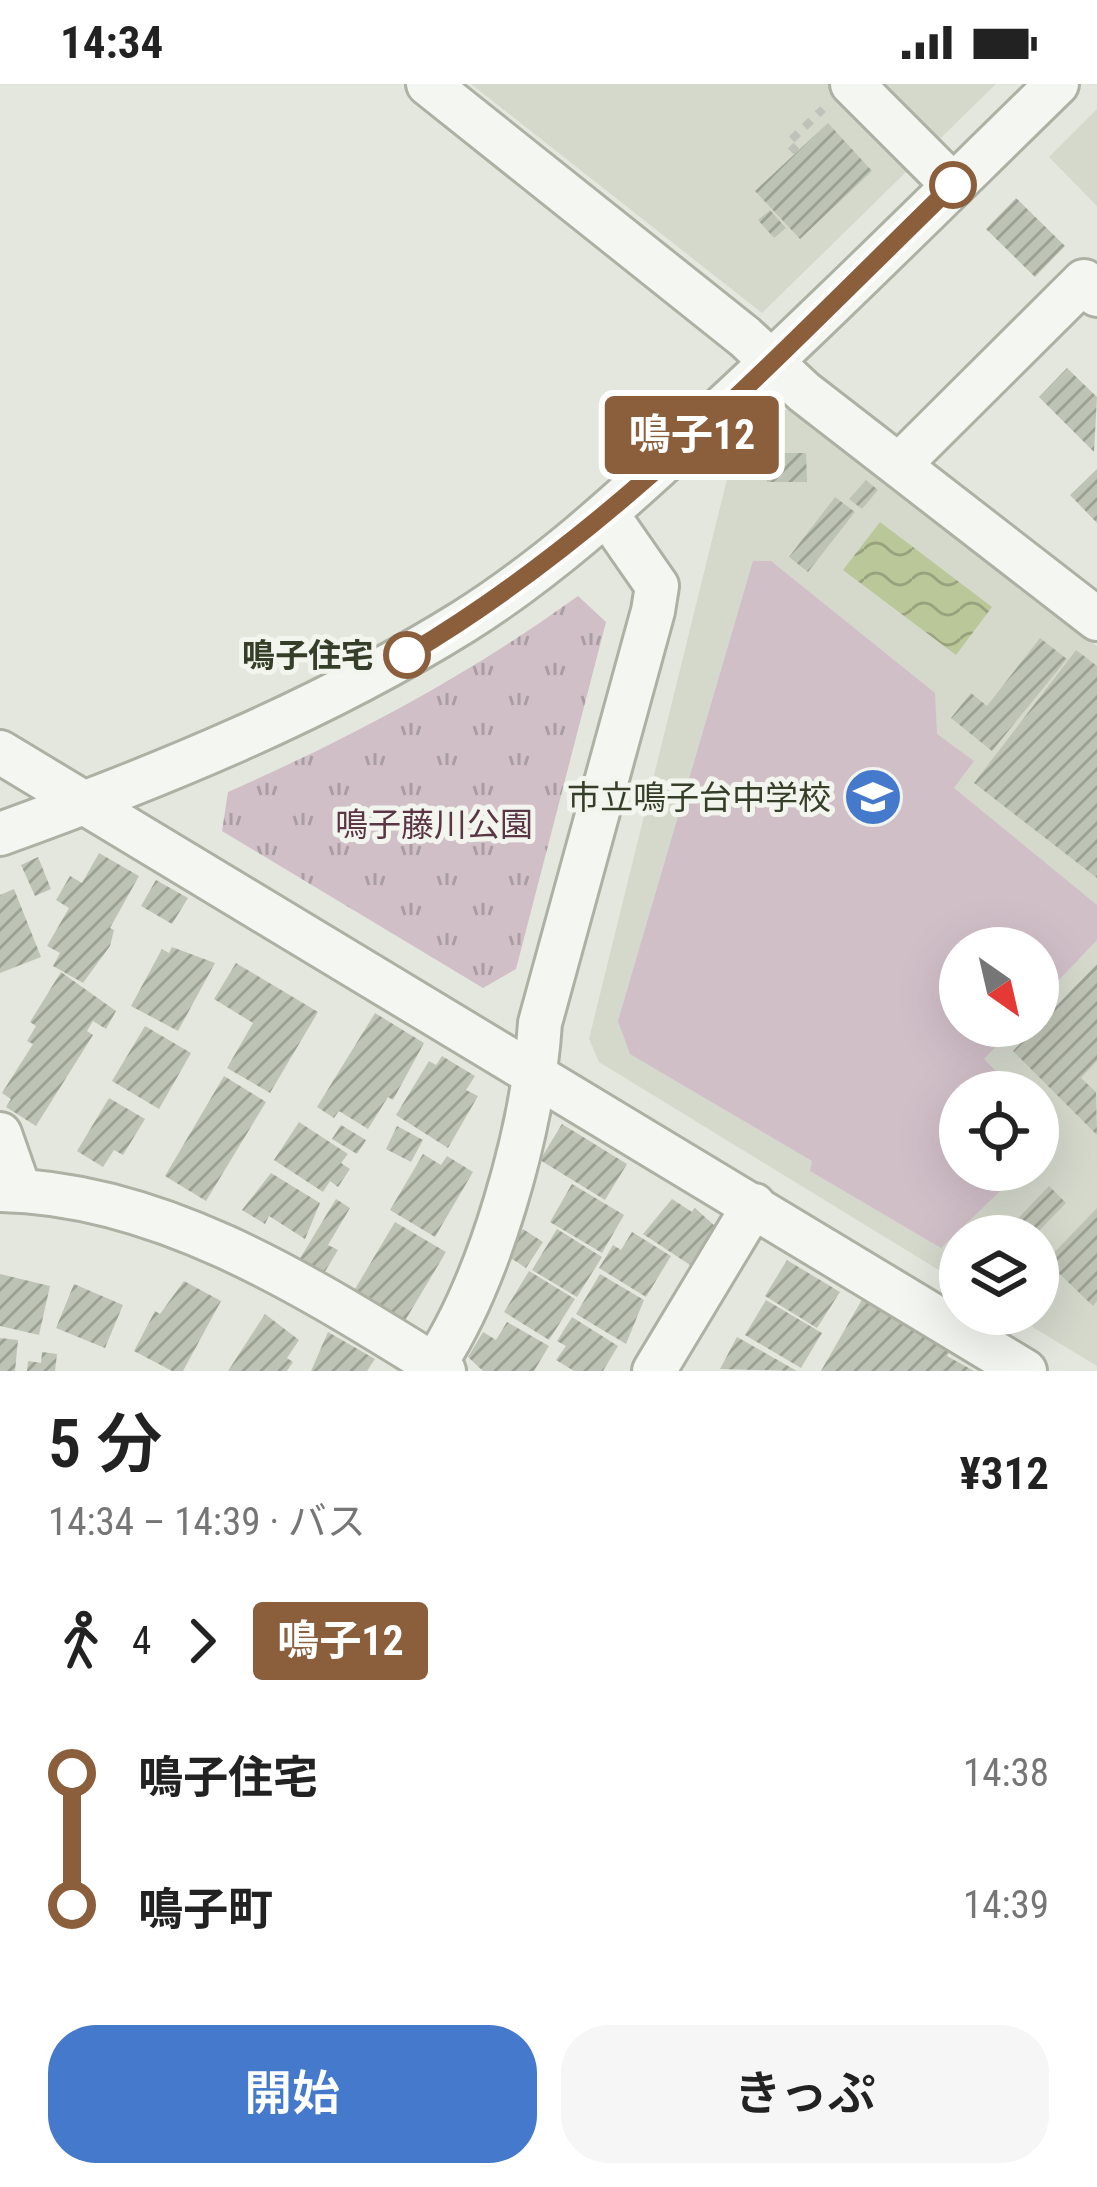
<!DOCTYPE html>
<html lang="ja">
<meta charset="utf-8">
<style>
body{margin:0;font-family:"Roboto Condensed","Noto Sans JP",sans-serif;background:#f6f6f6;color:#222;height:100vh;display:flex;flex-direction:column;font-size:45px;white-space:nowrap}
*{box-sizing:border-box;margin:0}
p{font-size:39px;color:#767676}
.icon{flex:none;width:66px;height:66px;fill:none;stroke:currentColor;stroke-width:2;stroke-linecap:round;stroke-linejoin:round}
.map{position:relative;height:1287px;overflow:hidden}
.sheet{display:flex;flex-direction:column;background:#fff;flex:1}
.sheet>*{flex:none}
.badge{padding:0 24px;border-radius:9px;font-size:42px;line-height:78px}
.needle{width:78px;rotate:146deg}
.controls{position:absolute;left:939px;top:843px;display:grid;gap:24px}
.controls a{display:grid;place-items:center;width:120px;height:120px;border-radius:50%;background:#fff;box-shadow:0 12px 48px #0002;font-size:60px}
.map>.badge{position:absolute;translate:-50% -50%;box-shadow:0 0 0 6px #fff}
.legs{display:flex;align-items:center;gap:18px;height:132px;padding:0 48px;font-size:39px}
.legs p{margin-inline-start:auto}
.overview{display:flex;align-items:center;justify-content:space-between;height:204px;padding:0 48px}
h1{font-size:66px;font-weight:600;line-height:90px}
.button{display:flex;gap:24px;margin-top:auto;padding:24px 48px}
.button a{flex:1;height:138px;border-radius:48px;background:#4479cb;color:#fff;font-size:48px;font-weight:600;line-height:138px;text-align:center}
.button a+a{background:#f6f6f6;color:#222}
ul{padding:0 48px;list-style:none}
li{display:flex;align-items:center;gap:42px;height:132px;font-size:45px}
li i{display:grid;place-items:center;width:18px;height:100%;margin:0 15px;background:currentColor}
li i::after{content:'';width:30px;height:30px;margin:-15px;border:9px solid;border-radius:50%;background:#fff}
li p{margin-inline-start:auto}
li:first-child i{background:linear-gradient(#0000 50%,currentColor 0)}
li:last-child i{background:linear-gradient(currentColor 50%,#0000 0)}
.status{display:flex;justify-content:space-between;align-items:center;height:84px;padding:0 60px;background:#fff;direction:ltr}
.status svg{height:33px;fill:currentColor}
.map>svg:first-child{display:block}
.built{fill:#d4d9cc;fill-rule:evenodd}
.grass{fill:url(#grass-tufts)}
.garden{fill:#d1bfc8}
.water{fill:url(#water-waves)}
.building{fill:url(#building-hatch)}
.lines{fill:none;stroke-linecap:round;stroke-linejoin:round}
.minor-casing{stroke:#acb1a4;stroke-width:48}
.path{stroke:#bfc2b9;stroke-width:8;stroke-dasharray:9 9;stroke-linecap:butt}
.minor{stroke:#f4f6f1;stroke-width:42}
.line-1-casing{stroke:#fff;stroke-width:27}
.line-1{stroke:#8b5e3c;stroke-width:18}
.stop-1-dot{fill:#fff;stroke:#8b5e3c;stroke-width:6}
.labels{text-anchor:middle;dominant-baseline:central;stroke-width:10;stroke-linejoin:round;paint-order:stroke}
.stop-label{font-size:33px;font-weight:bold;fill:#353e28;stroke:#f2f5ed;text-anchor:end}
.poi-label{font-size:33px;fill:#353e28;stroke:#f2f5ed;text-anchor:end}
.park-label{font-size:33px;fill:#593545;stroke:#f2f5ed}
</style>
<div class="status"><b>14:34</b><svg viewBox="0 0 49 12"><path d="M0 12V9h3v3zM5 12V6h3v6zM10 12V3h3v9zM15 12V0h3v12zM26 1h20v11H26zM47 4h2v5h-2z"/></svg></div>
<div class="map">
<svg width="1097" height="1287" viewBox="0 0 1097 1287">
<defs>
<pattern id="grass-tufts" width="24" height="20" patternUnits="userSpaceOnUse" patternTransform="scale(3)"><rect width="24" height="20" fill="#d1bfc8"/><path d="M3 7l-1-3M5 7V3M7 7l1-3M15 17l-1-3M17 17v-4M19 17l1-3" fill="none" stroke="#aa9da2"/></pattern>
<pattern id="water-waves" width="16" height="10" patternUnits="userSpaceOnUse" patternTransform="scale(3)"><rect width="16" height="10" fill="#bac799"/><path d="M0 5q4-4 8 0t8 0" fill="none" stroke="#98a37d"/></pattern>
<pattern id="building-hatch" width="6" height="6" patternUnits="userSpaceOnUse" patternTransform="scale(3)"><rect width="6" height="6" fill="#bec4b5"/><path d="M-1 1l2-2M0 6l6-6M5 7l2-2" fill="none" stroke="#9ba193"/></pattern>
</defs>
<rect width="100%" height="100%" fill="#e4e7de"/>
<path class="built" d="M471 0H996L762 229Z
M1097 25V122L1049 73Z
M792 325 1097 562V1282L1011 1230H1038V1152H960V1199L599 978 589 955 727 395 745 357 778 327ZM960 864H1038V942H960ZM960 1008H1038V1086H960Z"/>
<path class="grass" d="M578 512 606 538 516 885 483 904 222 747 228 708C352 653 467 592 578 512Z"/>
<path class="garden" d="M753 477H771L935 609 937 650 974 677 954 704 1097 821V856L1038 918V864H960V942H1015L984 975 1017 1008H960V1086H1022L941 1164 810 1087 812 1077 630 970 618 937Z"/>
<path class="water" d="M880 438 992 523 956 571 843 486Z"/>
<path class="building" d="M828 39 872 87 800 155 755 107Z
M1016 114 1065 162 1035 193 986 145Z
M770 126 786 144 774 154 758 136Z
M1067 284 1097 313 1094 368 1039 313Z
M767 369H806L807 398H767Z
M1097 385V439L1070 411Z
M866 396 878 406 862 425 849 415Z
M835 413 855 428 808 488 789 473Z
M1040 554 1067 575 992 667 951 634 971 609 987 622Z
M1076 566 1097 582V794L974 699Z
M99 769 139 792 110 844 114 846 110 862 83 899 53 882 60 869 47 862 69 824 56 816 70 792 82 799Z
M38 773 51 805 35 812 21 781Z
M156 796 188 814 172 840 141 822Z
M14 805 41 873 0 889V811Z
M172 863 215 879 178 947 131 922 162 865 169 869Z
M236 879 318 928 270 1009 227 984 253 939 214 915Z
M1097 880V977L1081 994 1096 1008 1097 1051 1013 967Z
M61 888 116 927 106 945 93 937 87 947 93 951 36 1042 6 1023 11 1015 2 1009 33 960 27 957 36 942 30 938Z
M375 929 424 959 393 1016 388 1013 368 1045 339 1027 334 1034 317 1023Z
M145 942 191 969 159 1025 112 997Z
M442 972 475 992 466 1006 478 1012 448 1064 396 1031 429 977 436 981Z
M224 992 266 1018 206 1117 165 1092Z
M109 1014 145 1035 123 1071 114 1066 103 1083 77 1067Z
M299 1038 348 1070 341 1079 350 1085 338 1103 330 1097 323 1108 274 1076Z
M562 1040 627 1080 605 1116 540 1076Z
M341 1041 366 1056 357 1070 332 1055Z
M397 1042 423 1056 411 1078 386 1065Z
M423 1070 441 1081 447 1072 473 1088 435 1153 390 1126Z
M271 1089 320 1119 305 1155 269 1132 265 1140 242 1126Z
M572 1100 624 1131 602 1169 550 1138Z
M1049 1102 1066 1119 1034 1152H1001Z
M336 1115 350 1124 328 1161 338 1166 323 1191 299 1176Z
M672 1115 692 1128 695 1124 715 1142 690 1181 643 1150Z
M1097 1124V1217L1093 1222 1046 1177Z
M395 1138 446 1168 403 1240 352 1210Z
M523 1145 543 1158 526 1184 506 1171Z
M557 1145 602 1173 577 1213 532 1186Z
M632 1148 671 1172 646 1213 599 1184 613 1161 621 1166Z
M787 1176 840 1208 817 1244 765 1212Z
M529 1187 575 1215 549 1256 504 1228Z
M0 1190 50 1202 39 1251 0 1242Z
M600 1190 644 1216 626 1260 576 1230Z
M184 1197 221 1217 183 1287H172L134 1267 155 1227 160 1230Z
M74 1200 123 1221 105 1264 56 1244Z
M864 1212 951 1265 947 1272 974 1287H821Z
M766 1216 822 1249 801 1284 745 1251Z
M265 1230 299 1256 287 1274 293 1278 287 1287H228Z
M572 1233 618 1262 603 1287H574L556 1276 566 1262 557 1257Z
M507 1238 549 1262 534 1287H483L468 1273 483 1248 496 1256Z
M328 1248 375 1275 367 1287H311Z
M737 1253 797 1287 720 1285Z
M0 1254 18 1256 15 1287H0Z
M42 1268 57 1270 55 1287H27L28 1277 41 1279Z"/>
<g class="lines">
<defs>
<path id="minor" d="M428 0 745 253 804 308 1097 535
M852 0 953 101
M901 379 1084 197 1097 211
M0 668 1025 1287
M0 750C158 693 320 627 463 538 549 484 622 416 696 348 819 235 937 117 1057 0
M0 1050 20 1107
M0 1106C163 1109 310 1204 444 1287
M430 1287C490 1200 533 1044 540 939L653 527 657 502 607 430
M654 1287 754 1121"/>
</defs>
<use href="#minor" class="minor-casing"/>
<path class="path" d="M797 68 788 59 823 25"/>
<use href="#minor" class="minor"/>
</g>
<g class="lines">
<defs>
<path id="line-1" d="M407 571C615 448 781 268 953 101"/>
</defs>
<use href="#line-1" class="line-1-casing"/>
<use href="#line-1" class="line-1"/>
</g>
<defs>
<symbol id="school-disc" viewBox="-11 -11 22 22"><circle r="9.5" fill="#4479cb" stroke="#f2f5ed"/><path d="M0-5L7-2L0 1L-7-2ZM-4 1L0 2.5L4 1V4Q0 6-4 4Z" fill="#fff"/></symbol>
</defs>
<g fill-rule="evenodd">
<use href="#school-disc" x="840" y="680" width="66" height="66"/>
</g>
<g class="stop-1-dot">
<circle cx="953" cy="101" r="21"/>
<circle cx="407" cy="571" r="21"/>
</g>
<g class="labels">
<g class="stop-label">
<text x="374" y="571">鳴子住宅</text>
</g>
<g class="poi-label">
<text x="831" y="713">市立鳴子台中学校</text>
</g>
<g class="park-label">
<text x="434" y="740">鳴子藤川公園</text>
</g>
</g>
</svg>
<div class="controls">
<a><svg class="needle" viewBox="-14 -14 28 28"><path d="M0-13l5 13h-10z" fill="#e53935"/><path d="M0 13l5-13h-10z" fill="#767676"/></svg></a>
<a><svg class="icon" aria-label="locate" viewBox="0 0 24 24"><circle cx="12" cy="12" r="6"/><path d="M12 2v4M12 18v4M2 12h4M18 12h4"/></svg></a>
<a><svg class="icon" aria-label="layers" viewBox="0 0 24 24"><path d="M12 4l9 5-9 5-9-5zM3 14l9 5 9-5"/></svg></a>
</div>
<b class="badge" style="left:692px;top:351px;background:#8b5e3c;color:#fff">鳴子12</b>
</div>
<section class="sheet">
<div class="overview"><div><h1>5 分</h1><p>14:34 – 14:39 · バス</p></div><b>¥312</b></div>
<div class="legs"><svg class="icon" aria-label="walk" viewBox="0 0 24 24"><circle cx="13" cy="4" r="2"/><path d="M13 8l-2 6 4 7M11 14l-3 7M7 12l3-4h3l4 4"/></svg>4<svg class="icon" aria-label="forward" viewBox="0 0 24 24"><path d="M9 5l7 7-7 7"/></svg><b class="badge" style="background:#8b5e3c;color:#fff">鳴子12</b></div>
<ul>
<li><i style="color:#8b5e3c"></i><b>鳴子住宅</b><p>14:38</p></li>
<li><i style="color:#8b5e3c"></i><b>鳴子町</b><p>14:39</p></li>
</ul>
<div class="button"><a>開始</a><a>きっぷ</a></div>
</section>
